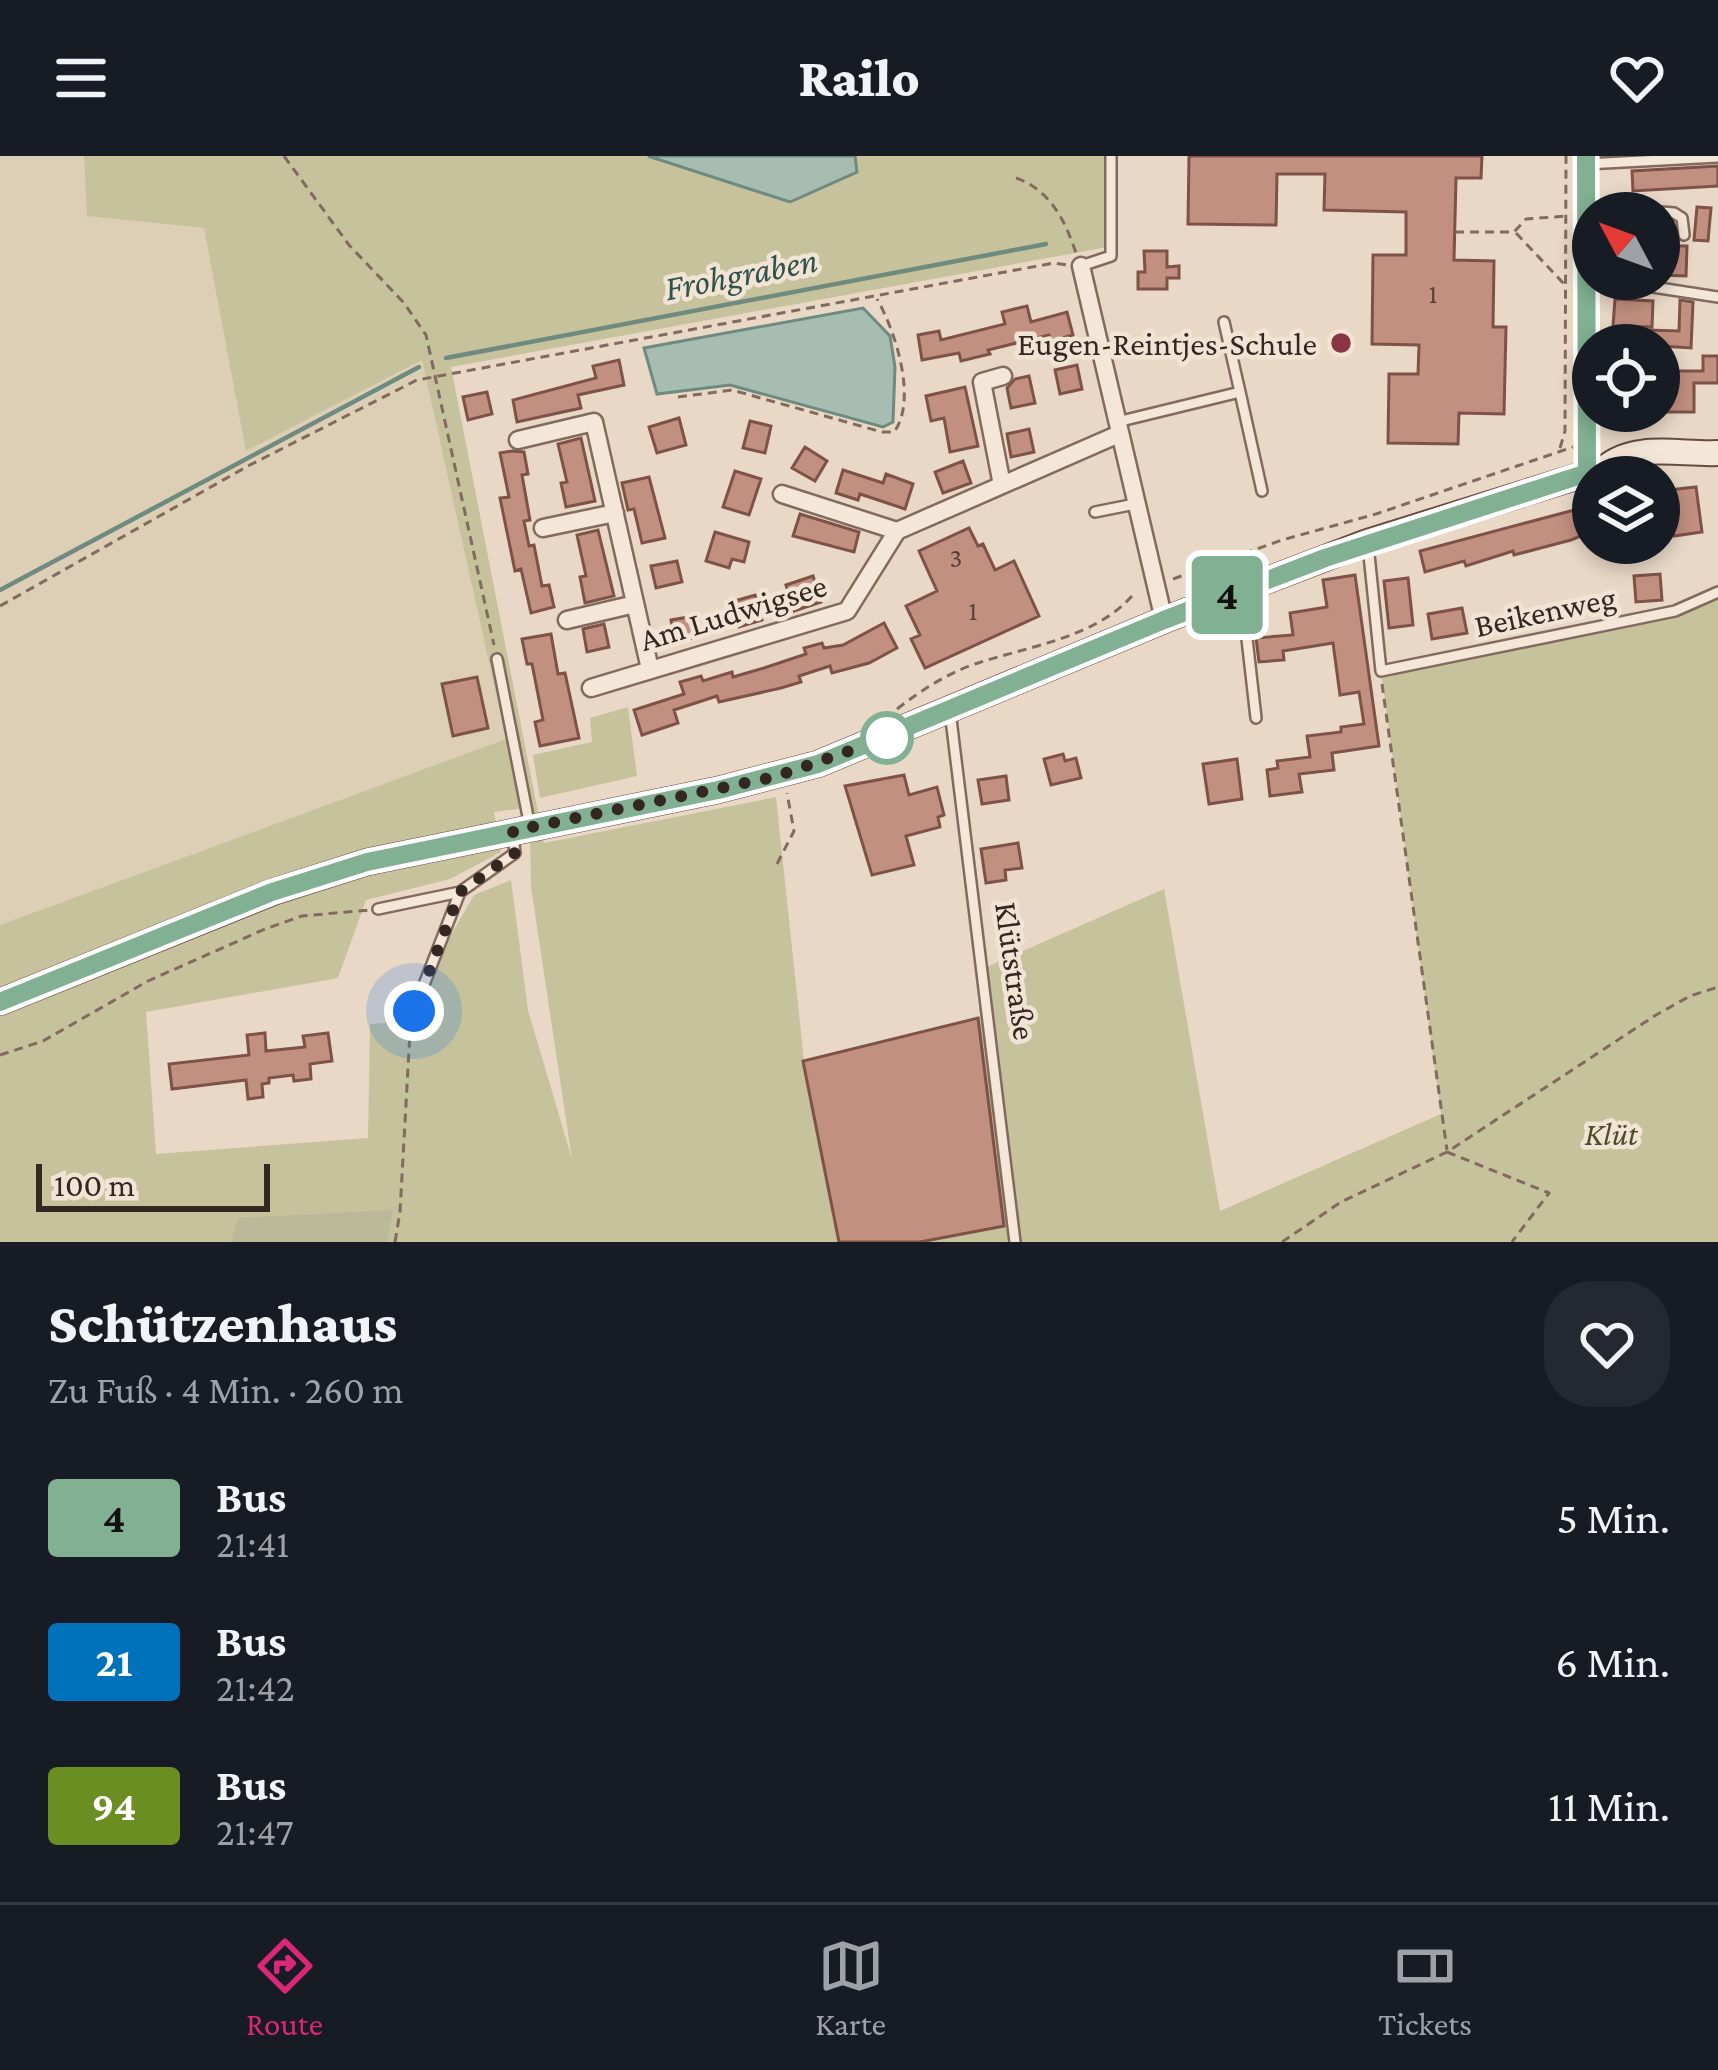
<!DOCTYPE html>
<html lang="de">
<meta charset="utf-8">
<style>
body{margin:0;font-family:"Crimson Pro",serif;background:#242831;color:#f1f3f6;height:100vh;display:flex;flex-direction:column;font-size:45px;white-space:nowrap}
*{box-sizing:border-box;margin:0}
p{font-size:39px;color:#9ea1a6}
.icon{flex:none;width:66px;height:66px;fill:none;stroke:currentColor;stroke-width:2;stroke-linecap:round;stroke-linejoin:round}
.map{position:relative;height:1086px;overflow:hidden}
.panel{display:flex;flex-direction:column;background:#171b24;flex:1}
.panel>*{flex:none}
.badge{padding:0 24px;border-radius:9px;font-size:42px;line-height:78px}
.needle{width:78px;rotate:311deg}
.fabs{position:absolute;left:1572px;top:36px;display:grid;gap:24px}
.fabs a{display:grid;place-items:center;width:108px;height:108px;border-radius:50%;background:#171b24;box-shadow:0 6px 18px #0003;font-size:60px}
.scale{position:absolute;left:36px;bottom:30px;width:234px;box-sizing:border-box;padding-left:12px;border:6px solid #342620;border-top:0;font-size:33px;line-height:42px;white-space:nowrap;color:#342620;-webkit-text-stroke:9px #f1e4d5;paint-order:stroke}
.you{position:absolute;width:60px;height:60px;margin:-30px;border:9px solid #fff;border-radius:50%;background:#1a73e8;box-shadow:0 0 0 18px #1a73e833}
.map>.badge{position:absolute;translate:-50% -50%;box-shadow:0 0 0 6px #fff}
.round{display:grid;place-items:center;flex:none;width:126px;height:126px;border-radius:48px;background:#242831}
.head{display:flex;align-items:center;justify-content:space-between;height:204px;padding:0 48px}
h1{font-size:57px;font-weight:800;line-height:90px}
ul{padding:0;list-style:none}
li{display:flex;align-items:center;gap:36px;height:144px;padding:0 48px}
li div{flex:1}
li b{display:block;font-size:45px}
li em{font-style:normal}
li .badge{min-width:132px;font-weight:700;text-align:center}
header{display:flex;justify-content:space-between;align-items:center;height:156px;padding:0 48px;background:#171b24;font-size:54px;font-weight:800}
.tab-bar{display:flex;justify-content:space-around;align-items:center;height:168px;border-top:3px solid #363941;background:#171b24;font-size:33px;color:#9ea1a6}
.tab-bar a{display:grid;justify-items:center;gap:6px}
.tab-bar .active{color:#db2777}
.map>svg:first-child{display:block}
.farmland{fill:#ddcfb5}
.green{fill:#c5c29c;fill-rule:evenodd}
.cemetery{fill:#bbb99a}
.water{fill:#a7bdb2;stroke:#6f8a7e;stroke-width:3}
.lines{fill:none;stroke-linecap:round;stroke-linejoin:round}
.stream{stroke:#6f8a7e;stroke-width:4.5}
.building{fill:#c29081;stroke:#7e5247;stroke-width:3}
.service-casing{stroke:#826a5e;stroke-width:14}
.minor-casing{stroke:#826a5e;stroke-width:21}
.secondary-casing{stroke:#644c41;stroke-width:28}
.path{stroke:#826a5e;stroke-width:3;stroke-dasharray:9 6;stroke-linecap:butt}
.service{stroke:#f4e7d8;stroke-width:9}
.minor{stroke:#f4e7d8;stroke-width:16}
.secondary{stroke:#f4e7d8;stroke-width:24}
.line-casing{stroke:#fff;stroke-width:27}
.line{stroke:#82b092;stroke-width:18}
.walk{stroke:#342620;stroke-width:12;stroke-dasharray:0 21.6}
.poi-dot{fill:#893546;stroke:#f1e4d5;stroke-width:4.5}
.stop-dot{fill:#fff;stroke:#82b092;stroke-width:6}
.labels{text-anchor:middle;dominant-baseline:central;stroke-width:9;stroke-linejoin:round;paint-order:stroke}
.number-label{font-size:27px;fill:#584038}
.poi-label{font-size:33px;fill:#342620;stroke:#f1e4d5;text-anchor:end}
.street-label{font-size:33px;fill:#342620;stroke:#f1e4d5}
.park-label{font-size:33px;font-style:italic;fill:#4b4e29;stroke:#f1e4d5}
.water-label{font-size:36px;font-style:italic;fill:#31524a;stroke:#f1e4d5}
</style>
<header><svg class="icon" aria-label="menu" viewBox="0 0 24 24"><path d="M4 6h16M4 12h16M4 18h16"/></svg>Railo<svg class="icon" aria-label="heart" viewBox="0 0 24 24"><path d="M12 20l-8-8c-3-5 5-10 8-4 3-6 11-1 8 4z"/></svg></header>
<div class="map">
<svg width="1718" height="1086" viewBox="0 0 1718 1086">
<rect width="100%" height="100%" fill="#e9d8c6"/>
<path class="farmland" d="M0 0H84L88 60 204 72 246 294 422 203 506 583 0 769Z"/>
<path class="green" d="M84 0H648L790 46 857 16 855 0H1108V91L451 211 544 687 776 641 804 905 989 859 982 813 1164 733 1220 1055 1441 958 1381 515 1675 455 1718 436V1086H0V769L506 583 422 204 246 295 204 72 87 60ZM524 652 530 671 531 731 572 1003 528 854 511 724 474 739 401 866 370 868 368 982 156 998 146 856 338 822 366 744 450 723 501 696 494 656Z
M628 551 637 620 540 642 533 599 592 586 590 562Z"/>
<path class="cemetery" d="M393 1054 387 1086H231L238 1062Z"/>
<path class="water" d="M648 0H855L857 16 790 46Z
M863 152 890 180 895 211 893 266 883 271 730 229 657 238 644 192Z"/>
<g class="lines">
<path class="stream" d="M446 202 1046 88
M0 434 419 211"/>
</g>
<path class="building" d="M1189 0H1482L1481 22H1456L1454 104 1494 105 1493 171H1506L1504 258 1459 257 1458 288 1388 287 1389 218H1418L1419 189 1372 188 1373 99H1406V56L1324 54 1325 18H1277L1276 69 1188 68Z
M1718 10V30L1633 35 1632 15Z
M1697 51 1711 52 1708 85 1694 84Z
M1659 90H1687L1686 120 1659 119Z
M1144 95H1167V111L1179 110V122H1167V133H1138V116H1145Z
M1615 143 1653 145 1652 171 1613 170Z
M1680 144 1693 146 1691 192 1646 189 1647 174 1679 175Z
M1027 150 1031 166 1067 156 1073 179 1051 185 1049 179 988 194 990 198 961 205 959 197 922 204 918 179 939 175 941 184 1005 168 1002 156Z
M1703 200H1718V227H1694V256H1659V215H1703Z
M619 204 624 229 578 239 581 252 517 266 513 244 596 222 593 210Z
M1077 209 1082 233 1060 238 1055 214Z
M1029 220 1035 247 1011 252 1007 232 1015 223Z
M965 231 978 290 950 296 944 262 931 265 926 240Z
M487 236 492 258 468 264 463 241Z
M679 262 686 289 657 297 649 271Z
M750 265 771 270 765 297 743 292Z
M1029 273 1034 296 1011 301 1007 278Z
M581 282 595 345 566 351 561 327 567 326 558 288Z
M805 291 827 305 815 325 792 312Z
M512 295 524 296 528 318 522 319 530 364 524 365 529 390 534 389 542 430 549 429 554 451 531 457 521 413 515 415 500 342 509 341 500 297Z
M963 305 971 327 943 337 935 316Z
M843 314 883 327 886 318 913 328 905 353 860 338 858 344 836 337Z
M735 315 761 323 749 359 723 351Z
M649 321 665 382 642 387 634 353 628 354 622 327Z
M1696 331 1702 376 1674 380 1668 334Z
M1593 349V375L1571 384 1514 399 1513 395 1466 410 1464 405 1425 416 1420 395Z
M800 358 859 376 854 396 793 380Z
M969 372 978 390 983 388 995 414 1014 405 1039 460 925 512 911 483 920 479 906 450 937 435 919 395Z
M598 374 614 440 585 447 580 421 586 420 577 379Z
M715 376 749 386 744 406 732 403 729 412 706 405Z
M677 405 682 426 656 432 651 410Z
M1660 418 1662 444 1636 446 1634 420Z
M1355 419 1379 590 1332 597 1334 614 1299 618 1302 636 1270 640 1267 614 1278 612 1277 605 1310 601 1307 580 1341 576V571L1364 568 1359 536 1340 539 1333 487 1283 495 1284 504 1259 506 1256 482 1293 479 1290 457 1327 451 1323 424Z
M813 420 821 446 794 455 786 429Z
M1408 422 1413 469 1389 472 1384 425Z
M755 439 762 464 739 471 731 446Z
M1462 452 1467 477 1432 483 1428 458Z
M694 460 698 481 675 485 671 464Z
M884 467 897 492 869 507 832 517 830 510 799 520 801 526 781 532 719 546 717 540 674 554 678 567 642 579 634 554 684 538 680 526 701 520 703 525 732 516 733 521 764 512 806 498 804 492 822 487 824 492 843 489Z
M604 468 609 491 587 496 583 473Z
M551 478 558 518 565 517 579 582 540 590 535 566 543 564 532 508H527L522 483Z
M477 521 488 572 453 580 442 528Z
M1063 598 1065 605 1076 602 1081 622 1051 629 1044 603Z
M1237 603 1242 643 1209 648 1203 608Z
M904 619 909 639 937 631 944 659 938 661 940 671 906 680 914 709 872 719 845 630Z
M1006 620 1009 644 982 648 978 624Z
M1018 687 1022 712 1005 714 1006 724 986 727 981 693Z
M978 862 1004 1070 920 1086H839L803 905Z
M265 877 266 895 305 891 303 880 328 877 332 905 310 908 311 923 294 925 293 919 269 922V927L262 928 263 941 248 943 246 924 172 933 169 908 249 899 247 879Z"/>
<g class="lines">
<defs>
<path id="service" d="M1586 8 1718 1
M1586 50 1674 57 1682 62 1684 79
M1081 110 1111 100V0
M1601 123 1718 141
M1224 166 1240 236
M1117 266 1240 236 1262 335
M1095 356 1135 348
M1368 389 1381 515 1675 455 1718 436
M1242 439 1256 562
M497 503 530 671
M950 555 1015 1086
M378 753 460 736 515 697 513 679
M411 862 460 736"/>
<path id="minor" d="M1586 0 1587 317
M1081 110 1164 464
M518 284 594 266 650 513
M1002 329 982 226 1003 220
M782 338 897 375
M543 372 615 357
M567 464 635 448
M591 532 847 455 897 375 1119 278"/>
<path id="secondary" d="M0 846 273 736 367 706 718 634 818 608 1164 464 1367 386 1605 312C1635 286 1681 299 1718 297"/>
</defs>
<use href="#service" class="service-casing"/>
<use href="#minor" class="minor-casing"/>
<use href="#secondary" class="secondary-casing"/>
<path class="path" d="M284 0 349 89 404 147 426 179 494 489
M1016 22C1050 34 1065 64 1076 97
M1455 76H1514L1526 63 1567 60
M1516 77 1567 131
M678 241 732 234 882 276H894C918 244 895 174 877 143
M1560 292 1565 275 1566 0
M1173 423 1282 384 1376 358 1573 291
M0 450 248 310 417 224 1054 107 1067 109
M1382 528 1447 994
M897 553C922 534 947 517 978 507 1030 490 1094 482 1132 440
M777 708 794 675 787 637
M0 899 43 885 148 825 265 773 302 760 369 754
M1447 996 1549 1037 1512 1086
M395 1086 400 1056 410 876
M1282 1086 1341 1046 1447 996 1656 859 1690 840 1718 831"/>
<use href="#service" class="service"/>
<use href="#minor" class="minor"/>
<use href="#secondary" class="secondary"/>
</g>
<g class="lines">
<defs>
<path id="line" d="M0 846 272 736 367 706 718 634 818 608 1164 464 1325 402 1587 317 1586 0"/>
</defs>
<use href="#line" class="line-casing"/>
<use href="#line" class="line"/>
<path class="walk" d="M414 855 460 736 515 697 513 675 774 621 887 582"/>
</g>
<circle class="poi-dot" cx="1341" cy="187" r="12"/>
<circle class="stop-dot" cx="887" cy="582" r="24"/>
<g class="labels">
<g class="number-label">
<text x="1433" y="138">1</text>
<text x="956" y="402">3</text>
<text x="973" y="455">1</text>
</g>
<g class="poi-label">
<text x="1317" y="187">Eugen-Reintjes-Schule</text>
</g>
<g class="street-label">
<text transform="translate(1545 455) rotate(-12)">Beikenweg</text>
<text transform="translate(733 456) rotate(-17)">Am Ludwigsee</text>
<text transform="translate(1016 815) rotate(82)">Klütstraße</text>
</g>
<g class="park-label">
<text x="1611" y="977">Klüt</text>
</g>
<g class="water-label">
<text transform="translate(741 118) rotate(-11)">Frohgraben</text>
</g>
</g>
</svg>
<div class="fabs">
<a><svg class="needle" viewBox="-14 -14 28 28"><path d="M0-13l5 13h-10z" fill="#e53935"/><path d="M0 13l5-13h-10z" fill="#9ea1a6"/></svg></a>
<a><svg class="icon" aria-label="locate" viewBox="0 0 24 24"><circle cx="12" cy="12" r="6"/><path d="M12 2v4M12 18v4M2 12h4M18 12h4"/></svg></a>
<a><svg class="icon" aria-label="layers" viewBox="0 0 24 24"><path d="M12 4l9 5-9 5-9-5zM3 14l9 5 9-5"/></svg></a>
</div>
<div class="scale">100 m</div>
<div class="you" style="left:414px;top:855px"></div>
<b class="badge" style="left:1227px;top:439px;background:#82b092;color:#111">4</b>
</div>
<section class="panel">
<div class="head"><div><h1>Schützenhaus</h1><p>Zu Fuß · 4 Min. · 260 m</p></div><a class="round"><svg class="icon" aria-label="heart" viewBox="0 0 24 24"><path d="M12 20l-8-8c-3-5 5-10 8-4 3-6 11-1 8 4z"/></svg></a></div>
<ul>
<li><span class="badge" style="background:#82b092;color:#111">4</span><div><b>Bus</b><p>21:41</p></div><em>5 Min.</em></li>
<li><span class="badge" style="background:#0072bc;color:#fff">21</span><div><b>Bus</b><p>21:42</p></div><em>6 Min.</em></li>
<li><span class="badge" style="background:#6b8e23;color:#fff">94</span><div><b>Bus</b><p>21:47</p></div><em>11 Min.</em></li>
</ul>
</section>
<nav class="tab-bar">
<a class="active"><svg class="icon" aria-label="directions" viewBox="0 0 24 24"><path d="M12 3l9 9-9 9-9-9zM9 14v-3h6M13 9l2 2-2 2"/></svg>Route</a>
<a><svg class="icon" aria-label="map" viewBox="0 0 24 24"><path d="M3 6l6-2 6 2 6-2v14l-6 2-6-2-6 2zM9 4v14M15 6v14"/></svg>Karte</a>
<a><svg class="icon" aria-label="tickets" viewBox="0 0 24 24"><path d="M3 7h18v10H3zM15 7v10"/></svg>Tickets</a>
</nav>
